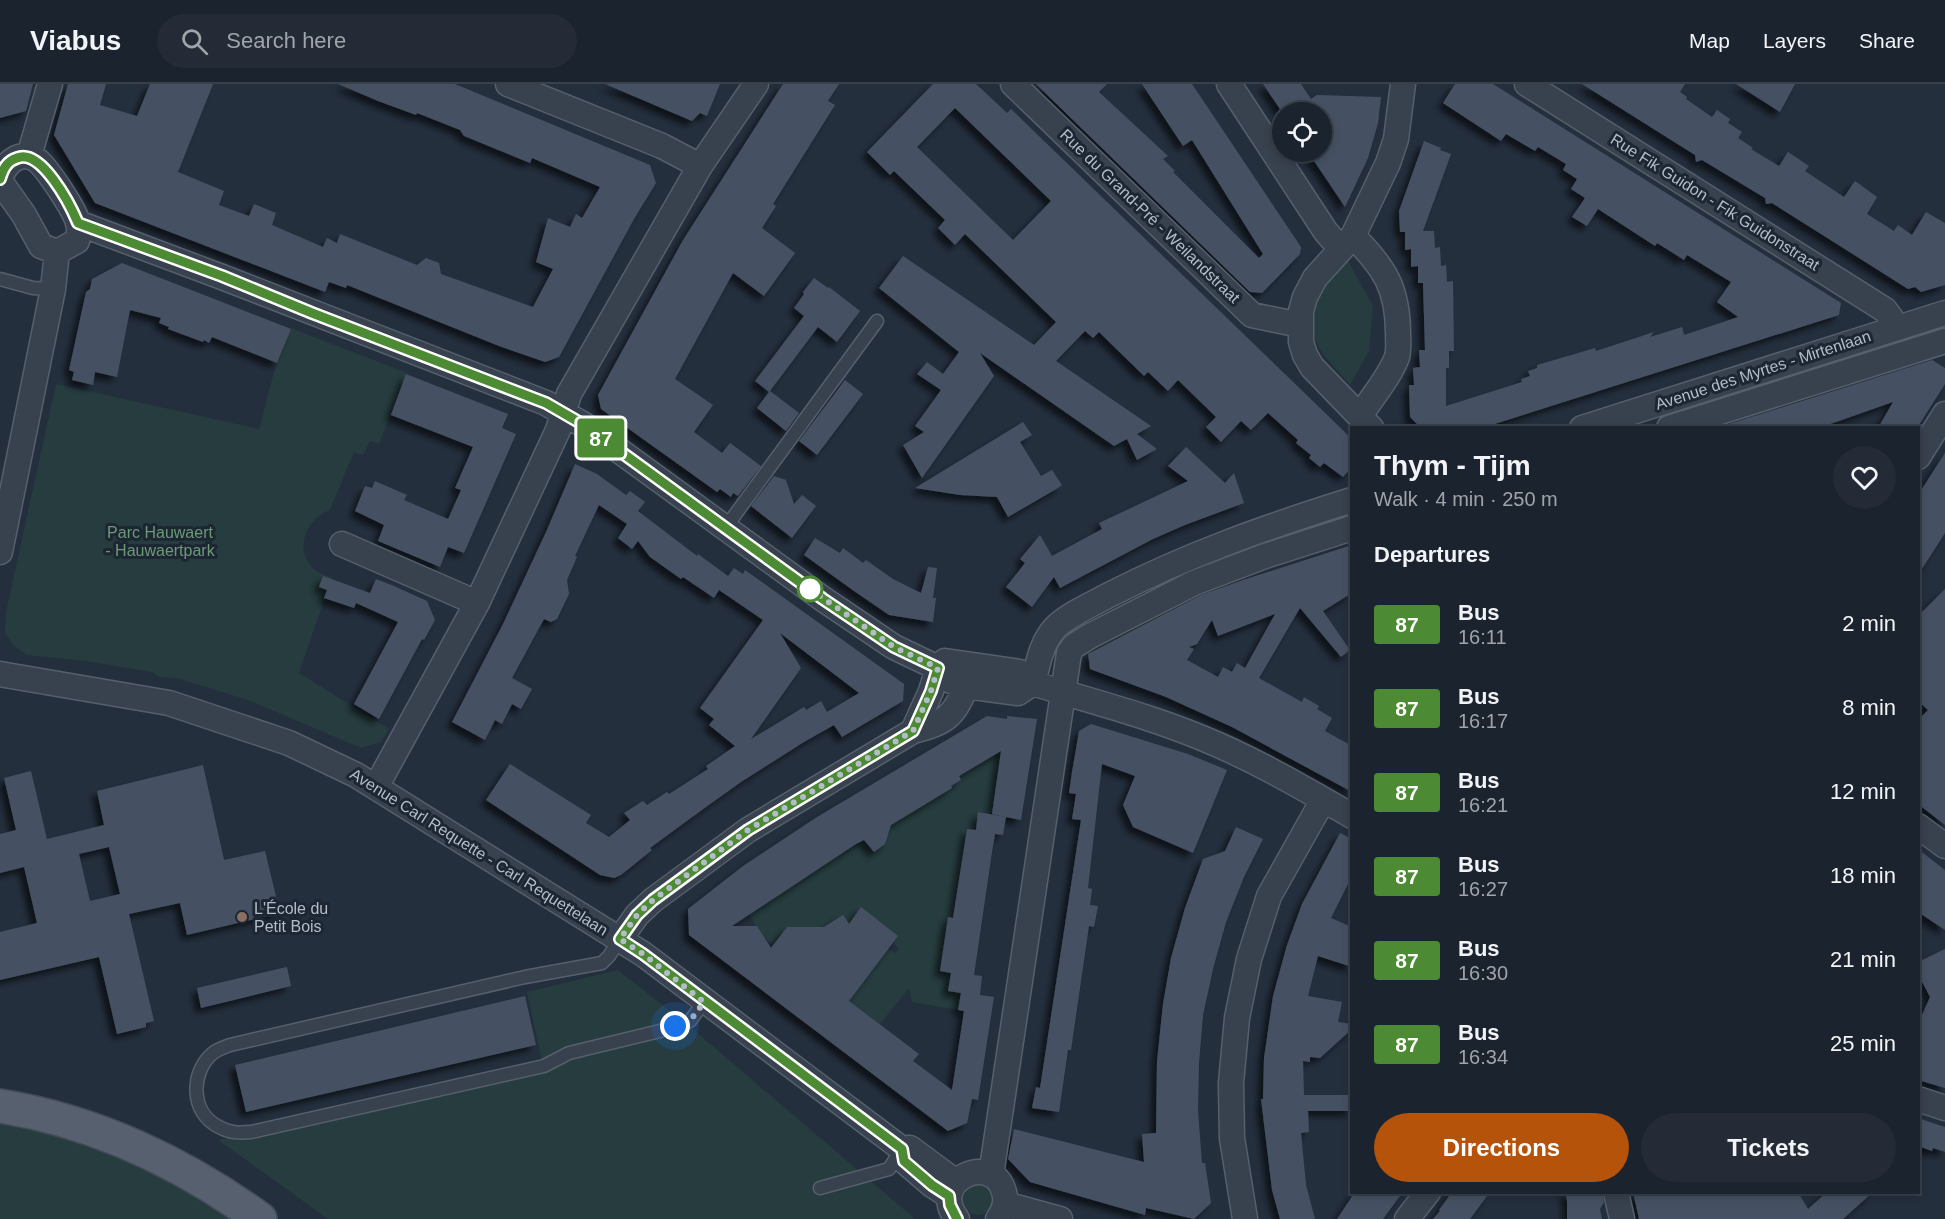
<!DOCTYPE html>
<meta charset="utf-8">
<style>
body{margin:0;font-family:Helvetica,sans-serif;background:#242b36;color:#f1f3f6;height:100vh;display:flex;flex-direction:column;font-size:22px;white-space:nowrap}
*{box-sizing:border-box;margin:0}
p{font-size:20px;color:#a0a4aa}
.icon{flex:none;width:33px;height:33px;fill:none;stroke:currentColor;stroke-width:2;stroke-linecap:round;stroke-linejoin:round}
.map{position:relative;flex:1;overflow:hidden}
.panel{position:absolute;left:1350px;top:342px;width:570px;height:768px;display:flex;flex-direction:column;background:#1b232e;border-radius:0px;box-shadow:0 3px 9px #0003,0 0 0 2px #39404a}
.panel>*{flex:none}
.badge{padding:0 12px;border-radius:4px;font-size:21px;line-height:39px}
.controls{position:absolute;left:1272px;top:18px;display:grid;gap:12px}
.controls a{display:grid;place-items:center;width:60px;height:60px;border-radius:50%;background:#1b232e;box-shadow:0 3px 9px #0003,0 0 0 2px #39404a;font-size:30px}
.you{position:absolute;width:30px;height:30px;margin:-15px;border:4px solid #fff;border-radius:50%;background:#1a73e8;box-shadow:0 0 0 9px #1a73e833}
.map>.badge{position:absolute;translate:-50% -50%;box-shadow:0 0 0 3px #fff}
h2{padding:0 24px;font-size:22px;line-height:54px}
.round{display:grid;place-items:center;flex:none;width:63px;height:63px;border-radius:32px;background:#242b36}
.overview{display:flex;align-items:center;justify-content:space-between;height:102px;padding:0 24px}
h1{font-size:28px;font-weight:600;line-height:45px}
.primary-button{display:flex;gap:12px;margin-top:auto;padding:12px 24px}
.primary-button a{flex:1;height:69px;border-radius:36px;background:#b45309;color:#fff;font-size:24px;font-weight:600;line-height:69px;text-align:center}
.primary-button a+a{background:#242b36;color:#f1f3f6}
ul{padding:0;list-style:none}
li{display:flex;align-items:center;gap:18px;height:84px;padding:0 24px}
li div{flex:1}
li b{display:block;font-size:22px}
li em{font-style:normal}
li .badge{min-width:66px;font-weight:700;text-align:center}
header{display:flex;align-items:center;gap:36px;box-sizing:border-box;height:84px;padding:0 30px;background:#1b232e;border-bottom:2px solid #39404a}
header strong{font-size:28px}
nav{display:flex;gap:33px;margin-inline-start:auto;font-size:21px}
.search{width:420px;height:54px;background:#242b36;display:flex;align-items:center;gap:15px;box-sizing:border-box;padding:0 21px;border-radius:33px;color:#a0a4aa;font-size:22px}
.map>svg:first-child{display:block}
.green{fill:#263c3f}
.building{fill:#455162;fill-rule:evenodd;filter:url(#shadow)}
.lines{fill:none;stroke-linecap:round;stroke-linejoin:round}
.lane-casing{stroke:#565f6c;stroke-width:15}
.street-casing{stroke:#565f6c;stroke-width:27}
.primary-casing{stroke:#414a57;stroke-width:36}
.lane{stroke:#38414e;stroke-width:12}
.street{stroke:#38414e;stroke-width:24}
.primary{stroke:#56606e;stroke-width:33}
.line-casing{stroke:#fff;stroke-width:14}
.line{stroke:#4c8b33;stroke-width:9}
.walk{stroke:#b4bcc9;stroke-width:6;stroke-dasharray:0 10.8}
.stop-dot{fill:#fff;stroke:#4c8b33;stroke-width:3}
.education-dot{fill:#8d6e63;stroke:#1d2633;stroke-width:2}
.labels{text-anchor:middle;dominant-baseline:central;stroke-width:6;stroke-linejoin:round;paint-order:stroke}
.street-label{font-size:16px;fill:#b4bcc9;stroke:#1d2633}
.park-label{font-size:16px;fill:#6b9a76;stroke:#1d2633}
.poi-label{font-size:16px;fill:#b4bcc9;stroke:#1d2633;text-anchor:start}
</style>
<header>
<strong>Viabus</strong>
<div class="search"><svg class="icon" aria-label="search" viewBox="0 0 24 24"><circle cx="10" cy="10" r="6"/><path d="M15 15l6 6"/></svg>Search here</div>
<nav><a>Map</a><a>Layers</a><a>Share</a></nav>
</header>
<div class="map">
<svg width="1945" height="1135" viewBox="0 0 1945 1135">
<defs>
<filter id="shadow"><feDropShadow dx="-5.5" dy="5.5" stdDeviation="3" flood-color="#0009"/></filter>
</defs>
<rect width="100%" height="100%" fill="#242f3e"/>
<path class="green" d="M1347 175 1373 222 1369 267 1350 301 1322 269 1313 251 1311 232 1325 198Z
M291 244 407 289 379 360 370 357 363 371 354 368 330 426C296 439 293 486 332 493L299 589 389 645 381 658 361 664 248 616 177 594 160 593 152 588 86 577 27 571 14 562 5 549 6 528 56 300 259 345 274 288Z
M1001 666 993 730 979 728 976 746 967 745 953 834H948L940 887 951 889 961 909 958 926 912 918 909 904 880 940 849 917 888 864 895 869 899 865 862 825 859 826 830 865 812 843H787L773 860 765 854 748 853 756 841 726 797 807 792 864 756 874 767 882 762 891 741 961 696 959 692 978 681 974 673Z
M618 886 695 947 915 1135H328L218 1056 543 982 527 908Z
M0 1029 99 1057 245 1135H0Z
M963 1116a15 15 0 1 1 30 0a15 15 0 1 1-30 0Z"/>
<path class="building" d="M0 0H33L26 27 0 34Z
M68 0H106L100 21 137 32 150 0H213L178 88 224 107 219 121 249 132 254 120 276 129 272 141 323 163 327 154 337 159 340 150 417 181 426 174 439 179 441 190 533 223 553 185 536 178 548 134 570 143 576 130 582 134 600 103 532 74 530 79 464 52 460 46 417 29 416 31 378 17 338 0H455L650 81 656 99 634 135 559 273 545 278 499 262 347 201 346 204 329 198 325 208 95 119 54 51Z
M605 0H720L707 32 700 29 692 37Z
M783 0H839L828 17 835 21 773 120 776 122 762 144 795 169 764 212 733 189 675 295 713 321 694 348 722 369 730 359 761 382 738 412 733 409 731 413 720 405 717 408 601 325 598 311 683 156Z
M933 0H976L1007 29 1011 25 1352 355V383L1343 393 1324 379 1320 383 1309 374 1311 371 1296 359 1298 356 1268 329 1251 346 1241 337 1221 358 1206 343 1216 333 1178 296 1168 307 1148 288 1144 292 1099 248 1093 254 1085 247 1056 277 1151 342 1137 350 1157 365 1137 376 1127 355 1114 362 980 269 994 292 922 394 903 361 924 348 915 342 941 306 917 290 927 278 943 290 959 268 879 204 903 172 1034 261 1056 238 965 150 955 161 938 144 945 136 894 87 890 91 867 68ZM955 24 1051 117 1013 156 917 63Z
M1036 0H1107L1099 8 1168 72 1163 75 1175 87 1173 88 1259 174 1263 170 1192 56 1183 62 1142 0H1192L1301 163 1300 170 1262 209 1250 208Z
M1263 0H1301L1311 15 1317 11 1381 13 1378 39 1368 74 1345 123 1308 68H1322V28H1282Z
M1455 0H1493L1841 219 1839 231 1482 344H1421L1410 333 1409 301H1414L1413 284 1420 283 1419 266H1425L1423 199H1418V182L1411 183V165L1405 166V148H1400L1399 127 1424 57 1441 64 1440 66 1451 70 1423 147H1434L1435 164 1440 163 1441 182 1446 181 1447 198 1453 197 1454 267H1449V284H1446V322L1522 298 1521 295 1530 292 1528 287 1537 284V281L1595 264 1596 267 1654 248 1650 253 1682 243 1684 251 1738 233 1717 218 1731 198 1687 171 1684 176 1657 159 1655 162 1598 125 1587 142 1572 133 1585 114 1571 105 1577 95 1563 86 1566 80 1538 63 1535 67 1506 50 1501 57 1443 19Z
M1582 0H1685L1680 8 1687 13 1686 15 1712 33 1717 26 1730 35 1728 39 1742 48 1738 54 1753 64 1751 65 1779 82 1788 68 1809 82 1805 87 1844 113 1855 97 1877 113 1867 130 1894 147 1898 141 1912 151 1926 128 1945 139V201L1921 208 1915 203 1908 205 1772 119 1766 120 1765 114 1702 76 1696 78 1695 71Z
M1736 0H1795L1780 28Z
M122 179 291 245 277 279 212 253 209 259 204 256 203 258 168 245 169 243 159 239 161 234 130 226 117 293 95 288 93 301 72 296 74 288 69 286 86 208 90 205 92 195Z
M814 194 828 204 829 203 860 227 837 258 818 243 770 307 799 329 786 347 757 324 769 308 755 297 804 232 794 224 804 210 803 208Z
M1932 276 1945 284V300L1917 344H1878L1893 318 1819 344H1729V340Z
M406 290 508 330 502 344 516 350 464 469 448 463 440 483 378 457 384 441 355 427 365 402 372 404 375 397 407 411 404 416 448 435 461 406 455 404 473 363 391 331Z
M845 296 863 310 817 371 799 357Z
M1023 338 1032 351 1020 358 1041 392 1052 386 1062 401 1058 404 1008 433 997 413 960 411 915 404Z
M1186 363 1225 399 1234 389 1244 419 1185 441 1153 455 1060 504 1054 493 1032 523 1006 503 1025 479 1020 475 1040 451 1052 472 1102 445 1099 439 1188 397 1168 382Z
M1945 369V449L1918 491V411Z
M575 380 597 390 626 411 630 407 645 418 638 427 697 472 698 470 728 492 734 484 743 490 745 486 904 600 903 617 842 653 834 641 804 658 741 698 706 723 650 764 652 766 621 791 614 794 600 791 486 716 510 680 591 731 586 739 609 753 630 736 624 729 643 717 647 721 667 708 669 710 708 685 706 682 735 662 709 641 714 635 700 624 763 536 719 506 714 514 683 493 681 495 650 473 638 457 632 465 618 454 627 440 599 421 575 472 577 473 567 496 569 510 557 535 551 538 544 535 512 594 532 605 521 625 512 620 502 640 495 636 485 656 452 638 503 540 546 448ZM780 549 859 609 827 628 821 617 806 626 804 623 751 655 801 584Z
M774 392 786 396 794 420 802 411 816 422 792 454 751 422Z
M815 454 840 469 843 464 863 479 866 476 893 495 921 509 928 483 937 484 933 514H936L933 538 889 531 854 507 804 471Z
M1352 461V509L1323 527 1350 566 1341 573 1300 524 1259 594 1302 618 1304 613 1319 622 1317 625 1332 634 1325 647 1352 662V708L1232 643 1166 613 1090 585 1088 570 1201 511 1243 496ZM1275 530 1245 584 1237 579 1232 588 1223 583 1218 593 1187 576 1194 565 1189 563 1197 560 1212 536 1218 552Z
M323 492 370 509 376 495 394 502 427 517 435 536 424 556 422 555 379 635 354 620 398 538 356 519 354 524 324 514 327 506 319 503Z
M1945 505V741L1918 720V636L1928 626 1918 617V532Z
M987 632 1007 635V632L1037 635 1021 736 1006 733 1003 751 995 750 992 768 974 891 982 892 980 911 994 913 978 1016 972 1015 967 1039 948 1047 689 851 688 825 743 782 817 733ZM1001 667 992 730 1006 733 978 728 976 746 967 745 953 834 948 833 940 887 951 889 948 907 961 909 958 926 964 927 952 1006 913 977 919 970 849 917 898 852 861 823 849 840 843 831 824 843H787L771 864 757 842H732L856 760 864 756 874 768 885 760 891 741 952 704 951 702 961 696 959 692Z
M1091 640 1188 670 1227 686 1193 769 1133 743 1123 721 1135 692 1102 680 1088 804 1092 805 1090 821 1098 822 1094 843 1089 842 1071 966H1068L1059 1028 1032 1024 1036 1003 1040 1004 1081 736 1072 735 1076 710 1069 709 1072 688 1079 647Z
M203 681 224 776 265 767 280 829 187 851 180 819 129 830 154 937 146 939V943L117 950 99 873 0 896V848L37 839 24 783 0 789V750L16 746 4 694 31 687 47 755 104 741 97 707ZM109 763 120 810 90 817 79 770Z
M1236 743 1263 755 1244 793 1226 838 1213 885 1203 931 1199 979 1198 1027 1202 1079H1205L1211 1119 1194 1135 1146 1124 1145 1131 1030 1098 1008 1075 1014 1045 1144 1078 1142 1050 1156 1049 1157 977 1163 920 1171 874 1185 824 1203 775 1225 767Z
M1340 749 1352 755V792L1331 834 1352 843V883L1318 872 1308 912 1342 918 1338 938 1352 940V945L1320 974 1310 973V978L1303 977 1304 1011H1352V1027H1308L1309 1048 1301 1049 1306 1101 1315 1135H1280L1272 1106 1261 1015H1263L1264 974 1273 912 1287 861 1302 820Z
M1918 765 1945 786V846L1918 828Z
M1945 865V1004L1918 996V940L1930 913 1918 890V878Z
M287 883 291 902 201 924 197 904Z
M525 912 536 961 246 1028 235 981Z
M1918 1034 1945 1043V1068L1933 1064 1932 1067 1918 1062Z
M1355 1108H1403L1383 1135H1337Z
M1452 1108H1490L1470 1135H1433L1440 1127 1439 1126Z
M1565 1108H1602L1604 1118 1600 1125 1602 1135H1567V1117Z
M1633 1108H1798L1808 1125 1827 1108H1873L1843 1135H1639Z"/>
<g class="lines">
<defs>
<path id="lane" d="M0 195 33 204 53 205
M726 443 877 237
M620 855 609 872 602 879 525 893 230 961C225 963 218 965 213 969 190 988 190 1029 219 1043 230 1049 239 1049 251 1048L544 982 569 969 660 947 690 937 704 918
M820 1104 889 1085 901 1066"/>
<path id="street" d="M508 0 662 62 700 82
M1013 0 1252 231 1300 241
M1229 0 1326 148 1341 165
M1527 0 1885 226 1891 234 1894 245
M29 72 50 0
M0 95C5 79 21 64 38 77 48 86 75 126 78 139 80 146 79 151 77 157L57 168 41 162 24 131 0 97
M78 139 222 193 546 319 584 341 823 515 894 563 938 584 951 597 966 602 1018 609 1033 599
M1353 152C1384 183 1398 204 1398 249 1398 257 1399 266 1397 273 1389 294 1372 313 1360 332
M1371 344 1312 283 1305 271 1301 258V227L1305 213 1315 194 1353 152 1388 79 1396 55 1403 0
M1582 344 1945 229
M1669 344 1945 257
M1918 373 1945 330
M342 460 477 519
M0 468 53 205 57 168
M0 590 169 619 289 659 356 691 643 870 902 1065 910 1064 956 1098
M1033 599C1038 580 1041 559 1055 544 1067 531 1093 520 1109 511 1189 470 1266 443 1352 416
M913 647 931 607 938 584 945 577 1020 588 1033 599C1089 617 1147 631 1202 654 1254 675 1303 704 1352 732
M376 703 477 519 558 346 569 310 700 82 756 0
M1918 742 1945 762
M620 855 637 831 653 816 748 746 913 647C944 640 955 632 966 602L960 586
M1918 1015 1945 1024
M904 1077 932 1101 949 1112
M991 1091 1069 569 1074 562 1090 552 1194 499 1265 472 1352 444
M1616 1108 1622 1135
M1005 1120 1060 1135
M957 1135C927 1096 993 1067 1004 1108 1007 1118 1004 1127 998 1135
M1245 1135 1232 1054 1231 999 1237 934 1249 875 1269 812 1323 716
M1407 1135 1428 1108"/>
<path id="primary" d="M0 1022C94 1037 183 1079 260 1135"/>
</defs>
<use href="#lane" class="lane-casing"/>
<use href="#street" class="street-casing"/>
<use href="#primary" class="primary-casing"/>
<use href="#lane" class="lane"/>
<use href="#street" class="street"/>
<use href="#primary" class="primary"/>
</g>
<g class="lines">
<defs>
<path id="line" d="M0 95C3 85 7 77 17 74 41 64 70 120 78 139L222 192 312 229 546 319 584 341 823 515 894 563 938 584 931 607 913 647 748 746 653 816 637 831 620 855 643 870 902 1065 904 1077 932 1101 949 1112 950 1121 957 1135"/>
</defs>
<use href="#line" class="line-casing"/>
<use href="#line" class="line"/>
<path class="walk" d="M675 942 690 937 704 918 643 870 620 855 637 831 653 816 748 746 913 647 931 607 938 584 894 563 804 501 810 505"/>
</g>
<circle class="stop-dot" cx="810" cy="505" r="12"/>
<circle class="education-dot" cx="242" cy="833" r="6"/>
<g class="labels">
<g class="street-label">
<text transform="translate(1715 118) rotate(32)">Rue Fik Guidon - Fik Guidonstraat</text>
<text transform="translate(1150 132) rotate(44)">Rue du Grand-Pré - Weilandstraat</text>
<text transform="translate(1763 286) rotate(-18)">Avenue des Myrtes - Mirtenlaan</text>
<text transform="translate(479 768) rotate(32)">Avenue Carl Requette - Carl Requettelaan</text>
</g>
<g class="park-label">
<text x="160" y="448">Parc Hauwaert<tspan x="160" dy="18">- Hauwaertpark</tspan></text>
</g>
<g class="poi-label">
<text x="254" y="824">L'École du<tspan x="254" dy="18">Petit Bois</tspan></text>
</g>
</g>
</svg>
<div class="controls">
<a><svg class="icon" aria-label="locate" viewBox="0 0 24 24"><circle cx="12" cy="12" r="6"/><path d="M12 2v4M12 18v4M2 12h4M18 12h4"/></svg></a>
</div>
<div class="you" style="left:675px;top:942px"></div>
<b class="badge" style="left:601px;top:354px;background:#4c8b33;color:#fff">87</b>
<section class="panel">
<div class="overview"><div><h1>Thym - Tijm</h1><p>Walk · 4 min · 250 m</p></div><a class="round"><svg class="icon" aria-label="heart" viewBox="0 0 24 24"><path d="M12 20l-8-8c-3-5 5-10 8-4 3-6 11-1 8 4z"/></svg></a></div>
<h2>Departures</h2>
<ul>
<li><span class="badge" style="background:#4c8b33;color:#fff">87</span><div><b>Bus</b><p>16:11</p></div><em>2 min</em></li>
<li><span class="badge" style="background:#4c8b33;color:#fff">87</span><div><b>Bus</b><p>16:17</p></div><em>8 min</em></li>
<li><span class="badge" style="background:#4c8b33;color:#fff">87</span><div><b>Bus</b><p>16:21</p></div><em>12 min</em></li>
<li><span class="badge" style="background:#4c8b33;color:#fff">87</span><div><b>Bus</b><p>16:27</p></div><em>18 min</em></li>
<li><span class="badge" style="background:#4c8b33;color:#fff">87</span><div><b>Bus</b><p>16:30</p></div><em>21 min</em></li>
<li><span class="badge" style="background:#4c8b33;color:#fff">87</span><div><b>Bus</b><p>16:34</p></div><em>25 min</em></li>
</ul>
<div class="primary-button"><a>Directions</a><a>Tickets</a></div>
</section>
</div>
